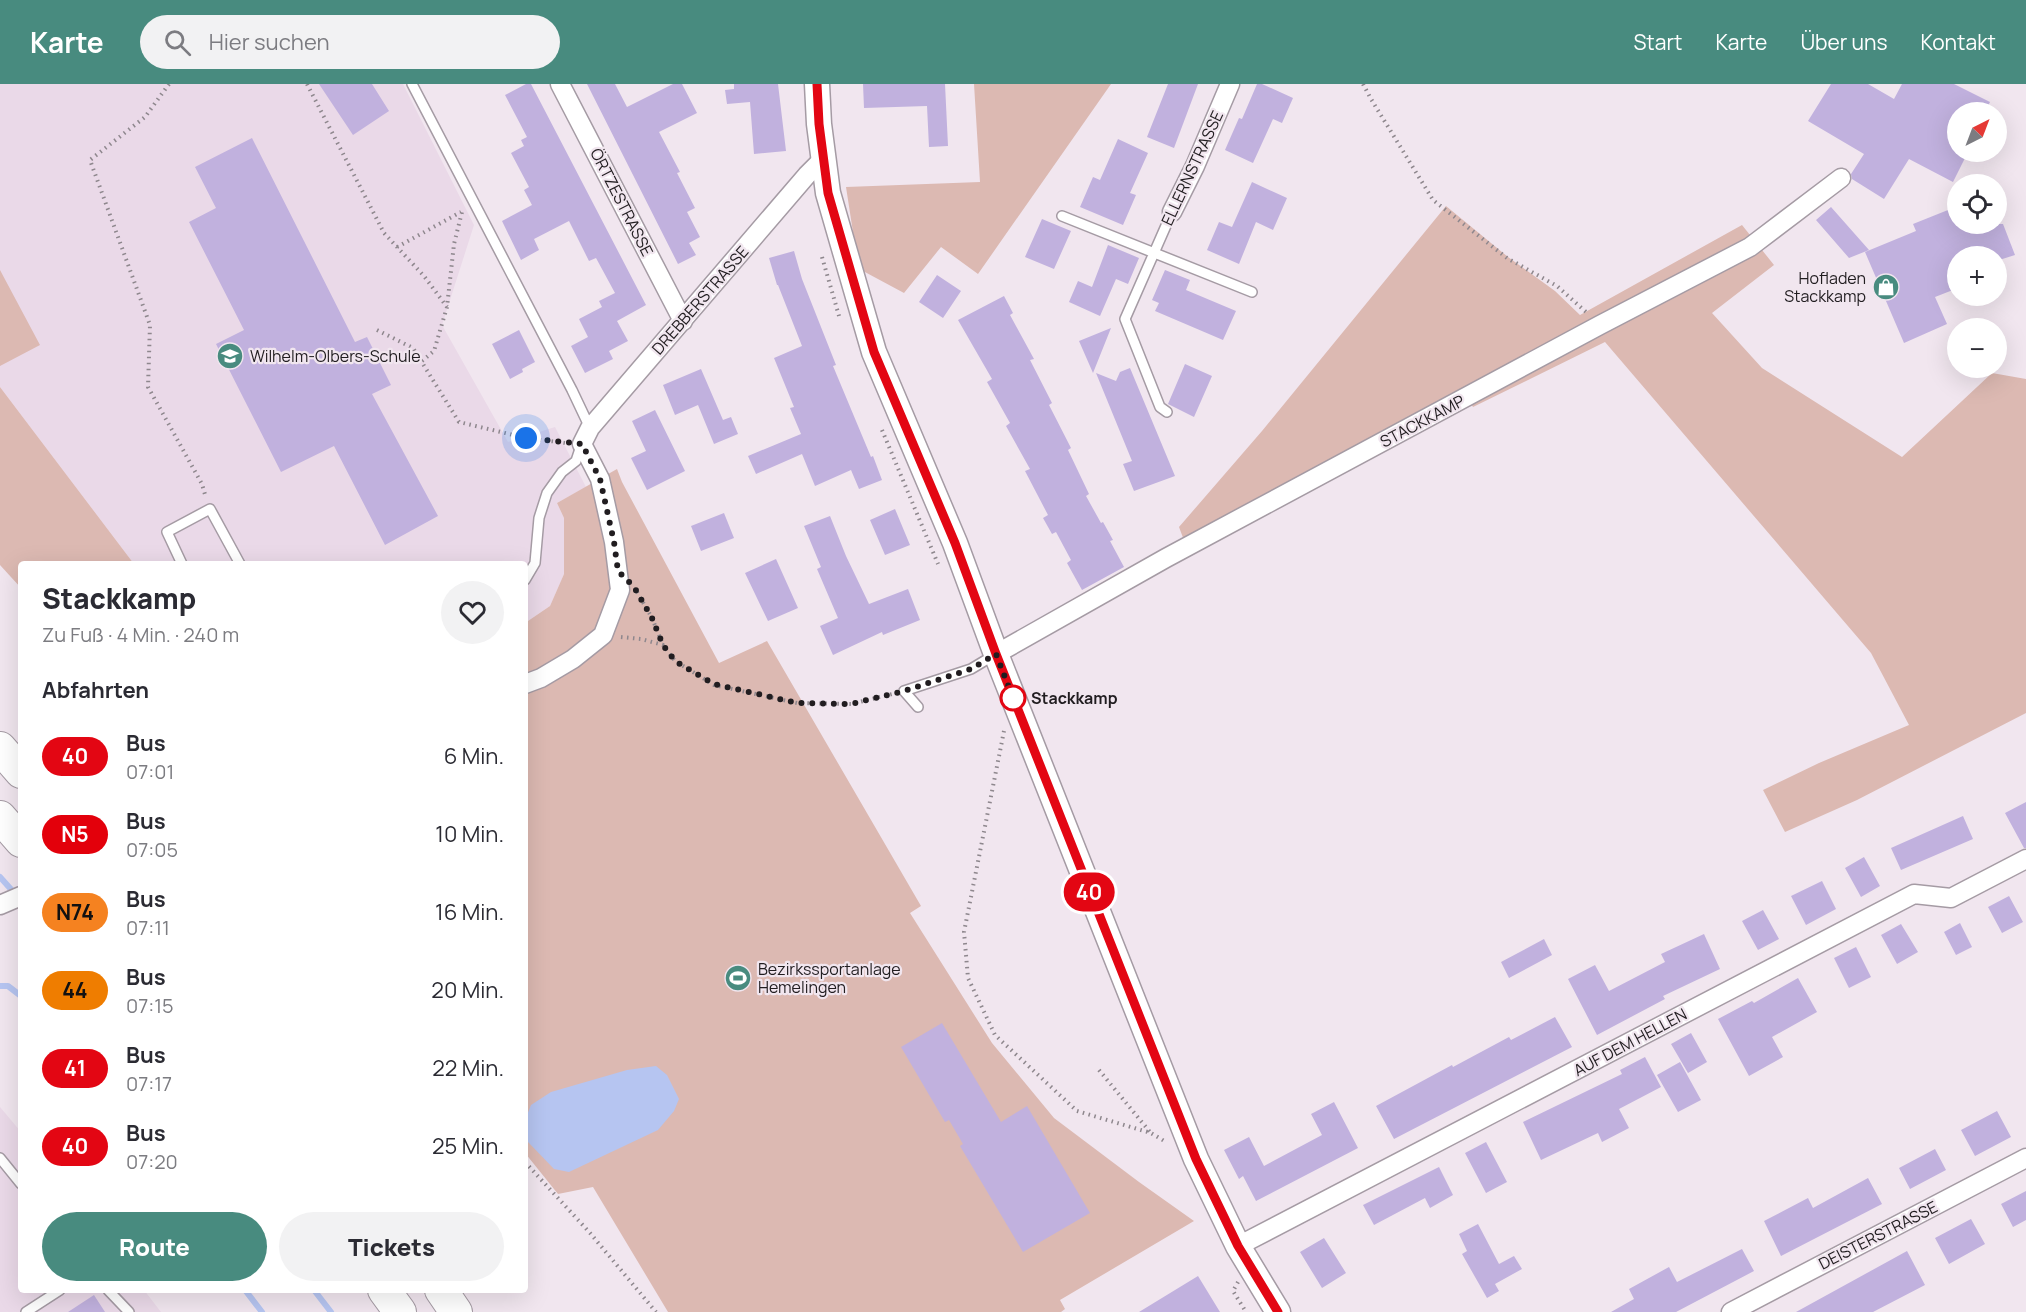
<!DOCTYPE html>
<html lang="de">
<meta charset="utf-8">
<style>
body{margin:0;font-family:Manrope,sans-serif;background:#f2f2f3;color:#2b2b33;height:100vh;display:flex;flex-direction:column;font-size:22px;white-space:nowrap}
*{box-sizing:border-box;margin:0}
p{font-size:20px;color:#7c7c81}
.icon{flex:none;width:33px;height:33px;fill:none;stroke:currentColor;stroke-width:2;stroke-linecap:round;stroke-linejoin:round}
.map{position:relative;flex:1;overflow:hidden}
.drawer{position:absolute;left:18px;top:477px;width:510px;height:732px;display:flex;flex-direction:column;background:#fff;border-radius:6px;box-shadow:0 6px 24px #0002}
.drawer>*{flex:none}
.badge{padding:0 12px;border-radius:20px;font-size:21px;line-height:39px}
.needle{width:39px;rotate:42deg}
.buttons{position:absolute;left:1947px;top:18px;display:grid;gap:12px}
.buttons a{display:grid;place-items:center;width:60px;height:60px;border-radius:50%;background:#fff;box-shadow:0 6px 24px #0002;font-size:30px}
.you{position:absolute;width:30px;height:30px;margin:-15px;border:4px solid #fff;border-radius:50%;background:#1a73e8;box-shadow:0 0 0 9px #1a73e833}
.map>.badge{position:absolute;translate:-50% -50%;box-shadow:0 0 0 3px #fff}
h2{padding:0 24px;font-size:22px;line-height:54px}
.round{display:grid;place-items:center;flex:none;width:63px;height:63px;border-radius:32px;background:#f2f2f3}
.overview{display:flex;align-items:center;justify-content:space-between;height:102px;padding:0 24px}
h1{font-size:28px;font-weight:800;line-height:45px}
.action{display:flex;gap:12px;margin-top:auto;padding:12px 24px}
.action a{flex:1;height:69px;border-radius:36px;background:#488b7f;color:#fff;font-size:24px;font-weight:800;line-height:69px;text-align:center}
.action a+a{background:#f2f2f3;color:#2b2b33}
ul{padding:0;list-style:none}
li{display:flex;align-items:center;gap:18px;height:78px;padding:0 24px}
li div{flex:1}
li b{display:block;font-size:22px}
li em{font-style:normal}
li .badge{min-width:66px;font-weight:700;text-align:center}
header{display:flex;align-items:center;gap:36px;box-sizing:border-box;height:84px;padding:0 30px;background:#488b7f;color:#fff}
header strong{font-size:28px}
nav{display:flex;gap:33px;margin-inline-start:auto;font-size:21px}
.search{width:420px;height:54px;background:#f2f2f3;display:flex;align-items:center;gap:15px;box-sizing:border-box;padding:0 21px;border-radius:33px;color:#7c7c81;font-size:22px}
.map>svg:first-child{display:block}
.built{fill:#ead9e8}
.green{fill:#dcb9b2}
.water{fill:#b6c5f1}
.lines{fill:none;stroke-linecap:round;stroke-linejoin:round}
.stream{stroke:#b6c5f1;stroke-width:6}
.building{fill:#c1b1de}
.service-casing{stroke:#a59ba4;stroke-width:12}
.minor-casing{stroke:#a59ba4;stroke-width:21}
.secondary-casing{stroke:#a59ba4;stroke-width:27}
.motorway-casing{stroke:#a59ba4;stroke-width:34}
.path{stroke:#8e878d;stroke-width:4;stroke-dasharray:1.5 4.5;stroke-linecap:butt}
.service{stroke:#fff;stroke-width:9}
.minor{stroke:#fff;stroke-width:18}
.secondary{stroke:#fff;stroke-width:24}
.motorway{stroke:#fff;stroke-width:32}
.line-casing{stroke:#fff;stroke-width:14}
.line{stroke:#e30613;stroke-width:9}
.walk{stroke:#211d20;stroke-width:6;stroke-dasharray:0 10.8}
.stop-dot{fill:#fff;stroke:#e30613;stroke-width:3}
.labels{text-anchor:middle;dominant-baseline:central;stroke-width:4.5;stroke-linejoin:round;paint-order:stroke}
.street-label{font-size:16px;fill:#211d20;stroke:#f1e6ef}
.poi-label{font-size:16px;fill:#211d20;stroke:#f1e6ef;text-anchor:start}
.stop-label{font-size:16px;font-weight:bold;fill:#211d20;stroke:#f1e6ef;text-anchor:start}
</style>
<header>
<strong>Karte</strong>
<div class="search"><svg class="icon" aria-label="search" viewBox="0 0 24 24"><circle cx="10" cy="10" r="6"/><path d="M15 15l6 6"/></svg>Hier suchen</div>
<nav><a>Start</a><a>Karte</a><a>Über uns</a><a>Kontakt</a></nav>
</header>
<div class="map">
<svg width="2026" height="1228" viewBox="0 0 2026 1228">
<rect width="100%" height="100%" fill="#f1e6ef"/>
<path class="built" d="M0 0H403L474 141 442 241 508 358 555 343 586 403 557 419 564 434V490L550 522 525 539V480H134L0 303Z
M0 1023 21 1048V1206H144L161 1228H0Z"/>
<path class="green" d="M974 0H1111L978 190 941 163 904 209 863 187 855 161 846 103 980 98Z
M1446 122 1508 173 1555 207 1580 231 1742 141 1774 181 1712 229 1762 284 1902 373 1992 289 2026 295V629L1857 716 1785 748 1763 706 1819 679 1909 641 1871 569 1605 258 1473 323 1463 306 1185 459 1179 443 1262 347Z
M0 186 40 261 0 282Z
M0 303 134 480H21V504L0 481Z
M617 385 622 398 719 579 767 557 921 822 910 829 992 959 1054 1034 1139 1098 1194 1137 1060 1216 1065 1225 1061 1228H668L593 1103 558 1110 525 1069V539L550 522 564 490V434L557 419Z"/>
<path class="water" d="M656 982 667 991 679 1015 674 1027 658 1046 569 1088 554 1085 528 1058 525 1050V1036L531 1021 551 1008 627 986Z"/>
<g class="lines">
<path class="stream" d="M0 793 17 812
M0 902H8L21 912
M245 1206 262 1228
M314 1206 331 1228"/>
</g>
<path class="building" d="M319 0H372L389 27 353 51Z
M526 0H531L646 221 617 237 628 257 609 267 613 275 585 289 571 262 588 253 579 235 602 223 599 217 615 209 596 174 589 177 569 137 534 155 539 166 521 176 502 137 532 121 524 106 529 103 511 69 524 62 521 56 527 53 505 11Z
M587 0H615L627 23 673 0H682L697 29 659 48 680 88 677 89 695 124 687 128 700 153 689 159 696 171 678 180Z
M734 0H778L786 67 754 70 750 18 727 20 725 6 734 5Z
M863 0H945L948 62 929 63 927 22 864 24Z
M1168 0H1198L1174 64 1147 53Z
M1257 0H1262L1293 14 1282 39 1273 35 1253 79 1225 66 1239 34 1242 35Z
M1831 0H1868L1894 15 1902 0H1954L1990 18 1985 28H1958V68L1967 70 1953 98 1909 75 1884 115 1852 95 1851 90 1864 70 1808 37Z
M252 54 355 258 367 253 391 301 372 310 438 432 385 461 334 362 281 388 216 260 244 246 189 138 216 124 195 83Z
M1118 55 1148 69 1130 109 1136 111 1123 141 1080 123 1093 93 1100 96Z
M1252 98 1287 114 1273 146 1256 138 1239 180 1207 166 1219 138 1232 143Z
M1958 122V140H2003L2015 171 1996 177V172H1958V204L1935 213 1947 240 1904 259 1865 168 1916 147 1913 140Z
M1831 123 1869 166 1849 174 1816 136Z
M1042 135 1071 147 1054 185 1025 173Z
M1108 161 1139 174 1128 200 1116 195 1100 232 1069 218 1078 197 1092 203Z
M794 167 802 195 836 281 833 282 871 373 873 372 882 396 859 405 851 386 815 402 802 370 756 390 748 372 801 350 790 324 794 323 774 274 802 262 778 201H777L769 174Z
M1165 186 1190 196 1186 206 1236 227 1223 256 1155 227 1159 219 1152 216Z
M937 191 961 207 943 234 919 218Z
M1004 212 1013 229 1010 231 1034 275 1030 276 1052 319 1049 321 1071 364 1068 366 1089 410 1086 412 1101 439 1103 438 1113 456 1110 457 1124 483 1082 506 1067 479 1071 476 1056 448 1052 450 1043 434 1048 431 1025 387 1030 385 1006 342 1010 339 987 298 992 295 958 236Z
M1111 244 1093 289 1079 257Z
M519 246 535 278 522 285 523 288 510 295 492 260Z
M1185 280 1212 292 1194 333 1168 320Z
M1130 284 1175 392 1134 407 1123 380 1132 377 1096 289 1116 297 1120 288Z
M701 285 723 336 731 333 738 350 714 360 698 321 675 331 663 301Z
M655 326 685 387 647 406 631 374 646 367 632 337Z
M895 425 910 461 885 471 870 436Z
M724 429 734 454 701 467 691 442Z
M830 432 846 472 869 520 908 505 920 536 883 551 882 548 833 571 820 542 838 534 817 485 821 483 804 442Z
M776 475 798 524 768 537 745 489Z
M2026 718V764H2024L2005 729Z
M1963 732 1973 755 1901 786 1891 764Z
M1864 773 1880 802 1861 813 1845 784Z
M1822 797 1836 825 1806 841 1791 812Z
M2009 812 2023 838 2002 849 1988 823Z
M1763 826 1779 855 1758 866 1742 837Z
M1960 839 1972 863 1956 871 1944 848Z
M1901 840 1918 868 1897 880 1881 851Z
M1704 850 1720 885 1663 912 1665 915 1597 951 1568 895 1595 881 1609 907 1665 878 1661 870Z
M1544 855 1552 871 1509 894 1501 878Z
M1856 863 1871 893 1849 904 1834 874Z
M1798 894 1817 928 1772 953 1783 973 1749 992 1718 935 1752 917 1754 919Z
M1555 933 1572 963 1394 1055 1376 1022 1452 981 1453 983 1509 953 1511 956Z
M942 939 1001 1038 1027 1022 1090 1129 1023 1168 960 1062 963 1060 949 1036 945 1038 901 963Z
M1691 949 1707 978 1688 989 1671 960Z
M1645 973 1661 1003 1619 1025 1629 1044 1602 1058 1598 1049 1541 1076 1523 1038 1622 990 1620 986Z
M1680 978 1701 1016 1678 1028 1657 991Z
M1334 1018 1358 1064 1256 1117 1243 1092 1239 1095 1224 1066 1249 1053 1264 1082 1322 1051 1311 1030Z
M1997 1027 2011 1053 1975 1072 1961 1046Z
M1486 1058 1507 1098 1486 1109 1465 1069Z
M1935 1065 1946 1086 1910 1105 1899 1084Z
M1439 1083 1453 1111 1430 1124 1425 1114 1374 1141 1363 1121Z
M1868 1094 1882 1120 1781 1172 1764 1137 1808 1114 1813 1124Z
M2026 1107V1136L2013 1143 2001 1120Z
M1971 1135 1985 1160 1949 1180 1935 1154Z
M1478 1140 1499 1180 1514 1172 1522 1185 1495 1200 1499 1207 1487 1214 1462 1170 1467 1167 1459 1150Z
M1324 1154 1346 1189 1322 1204 1300 1168Z
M1742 1165 1754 1187 1676 1228H1611L1634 1215 1629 1205 1669 1183 1677 1198Z
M1907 1167 1925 1201 1873 1228H1796Z
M1198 1192 1220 1228H1139Z
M94 1211 105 1228H68Z"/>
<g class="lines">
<defs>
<path id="service" d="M412 0 572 306 590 344
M1062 132 1252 208
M1167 328 1160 323 1125 235 1172 128
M182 480 167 448 210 425 240 480
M525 496 535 479 539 434 547 409 562 388 576 377 581 362
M918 623 904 607 971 585 996 570
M0 1074 21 1100
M108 1206 129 1228
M26 1228 60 1206"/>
<path id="minor" d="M560 0 683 237
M1172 128 1195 82 1230 0
M996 570 1166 474 1600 241 1750 163 1841 94
M525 600 541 594 573 575 603 551 620 506 614 458 600 395 582 360 590 344 807 91 824 74
M0 821 21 812
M1238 1162 1914 810 1951 814 2026 775
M1731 1228 2026 1074"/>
<path id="secondary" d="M817 0 819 40 828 109 874 268 955 459 996 570 1196 1075 1238 1162 1278 1228"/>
<path id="motorway" d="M0 664 21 688
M0 733 21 757
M384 1206 400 1228
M441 1206 456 1228"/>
</defs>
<use href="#service" class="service-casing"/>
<use href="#minor" class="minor-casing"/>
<use href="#secondary" class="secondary-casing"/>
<use href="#motorway" class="motorway-casing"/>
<path class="path" d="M169 0 145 33 90 76 150 241 148 303 202 400 206 414
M307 0 384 149 424 192 447 223
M1363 0 1371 15 1433 116 1507 174 1557 202 1586 228
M397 163 461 128
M822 173 839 232
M377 246 413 264 459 338 526 354 566 359
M422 277 434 267 447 223 454 160 462 128
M882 346 938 480
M637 508 652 534 663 561
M621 553 641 555 663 561 675 577 714 601 797 619 851 620 892 610
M1004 647 964 848 968 894 995 951 1077 1027 1151 1049 1166 1058
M1099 986 1150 1048
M525 1078 590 1149 656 1228
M1238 1198 1233 1207 1246 1228"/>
<use href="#service" class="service"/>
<use href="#minor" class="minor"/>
<use href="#secondary" class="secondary"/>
<use href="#motorway" class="motorway"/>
</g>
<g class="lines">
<defs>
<path id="line" d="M817 0 819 40 828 109 874 268 955 459 996 570 1196 1075 1238 1162 1278 1228"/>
</defs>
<use href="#line" class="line-casing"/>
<use href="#line" class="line"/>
<path class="walk" d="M526 354 582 360 600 395 614 458 618 487 634 503 652 534 663 561 675 577 714 600 797 619 851 620 904 607 971 585 996 570 1013 614"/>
</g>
<defs>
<symbol id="shop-disc" viewBox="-11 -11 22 22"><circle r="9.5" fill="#488b7f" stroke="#f1e6ef"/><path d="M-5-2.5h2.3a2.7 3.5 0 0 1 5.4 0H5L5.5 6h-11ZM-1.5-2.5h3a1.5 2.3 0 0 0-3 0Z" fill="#fff"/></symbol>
<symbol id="school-disc" viewBox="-11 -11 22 22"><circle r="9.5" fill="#488b7f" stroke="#f1e6ef"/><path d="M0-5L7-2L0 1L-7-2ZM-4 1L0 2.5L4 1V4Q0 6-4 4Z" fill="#fff"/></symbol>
<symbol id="stadium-disc" viewBox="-11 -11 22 22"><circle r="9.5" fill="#488b7f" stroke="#f1e6ef"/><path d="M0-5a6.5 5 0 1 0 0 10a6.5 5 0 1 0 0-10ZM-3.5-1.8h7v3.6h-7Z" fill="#fff"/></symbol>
</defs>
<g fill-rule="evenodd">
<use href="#shop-disc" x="1871" y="188" width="30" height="30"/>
<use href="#school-disc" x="215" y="257" width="30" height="30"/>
<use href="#stadium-disc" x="723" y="879" width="30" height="30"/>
</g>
<circle class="stop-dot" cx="1013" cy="614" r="12"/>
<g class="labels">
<g class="street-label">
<text transform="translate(1192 84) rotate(-65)">ELLERNSTRASSE</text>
<text transform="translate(622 118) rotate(63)">ÖRTZESTRASSE</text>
<text transform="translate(700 216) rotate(-49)">DREBBERSTRASSE</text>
<text transform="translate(1422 337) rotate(-28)">STACKKAMP</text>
<text transform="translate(1630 958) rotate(-28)">AUF DEM HELLEN</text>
<text transform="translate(1878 1151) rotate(-27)">DEISTERSTRASSE</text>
</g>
<g class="poi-label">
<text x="1866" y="194" text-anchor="end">Hofladen<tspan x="1866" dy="18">Stackkamp</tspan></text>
<text x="250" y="272">Wilhelm-Olbers-Schule</text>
<text x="758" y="885">Bezirkssportanlage<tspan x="758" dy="18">Hemelingen</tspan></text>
</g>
<g class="stop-label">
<text x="1031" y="614">Stackkamp</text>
</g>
</g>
</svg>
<div class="buttons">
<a><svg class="needle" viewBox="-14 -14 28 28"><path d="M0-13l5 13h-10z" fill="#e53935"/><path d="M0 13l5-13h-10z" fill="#7c7c81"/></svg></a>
<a><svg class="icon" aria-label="locate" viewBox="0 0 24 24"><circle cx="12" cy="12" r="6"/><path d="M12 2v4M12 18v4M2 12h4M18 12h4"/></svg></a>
<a>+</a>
<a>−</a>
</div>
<div class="you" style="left:526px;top:354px"></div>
<b class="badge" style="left:1089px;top:808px;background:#e30613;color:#fff">40</b>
<section class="drawer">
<div class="overview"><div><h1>Stackkamp</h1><p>Zu Fuß · 4 Min. · 240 m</p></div><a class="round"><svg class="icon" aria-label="heart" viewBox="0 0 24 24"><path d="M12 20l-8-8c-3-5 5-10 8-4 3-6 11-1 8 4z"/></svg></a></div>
<h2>Abfahrten</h2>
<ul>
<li><span class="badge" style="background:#e30613;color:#fff">40</span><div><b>Bus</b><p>07:01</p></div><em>6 Min.</em></li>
<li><span class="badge" style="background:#e3000b;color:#fff">N5</span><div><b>Bus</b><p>07:05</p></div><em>10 Min.</em></li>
<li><span class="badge" style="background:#f58220;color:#111">N74</span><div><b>Bus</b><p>07:11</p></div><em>16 Min.</em></li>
<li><span class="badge" style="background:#ef7d00;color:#111">44</span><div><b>Bus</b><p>07:15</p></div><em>20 Min.</em></li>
<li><span class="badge" style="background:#e30613;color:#fff">41</span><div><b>Bus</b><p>07:17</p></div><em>22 Min.</em></li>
<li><span class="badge" style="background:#e30613;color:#fff">40</span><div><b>Bus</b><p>07:20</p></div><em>25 Min.</em></li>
</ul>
<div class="action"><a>Route</a><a>Tickets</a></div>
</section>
</div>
